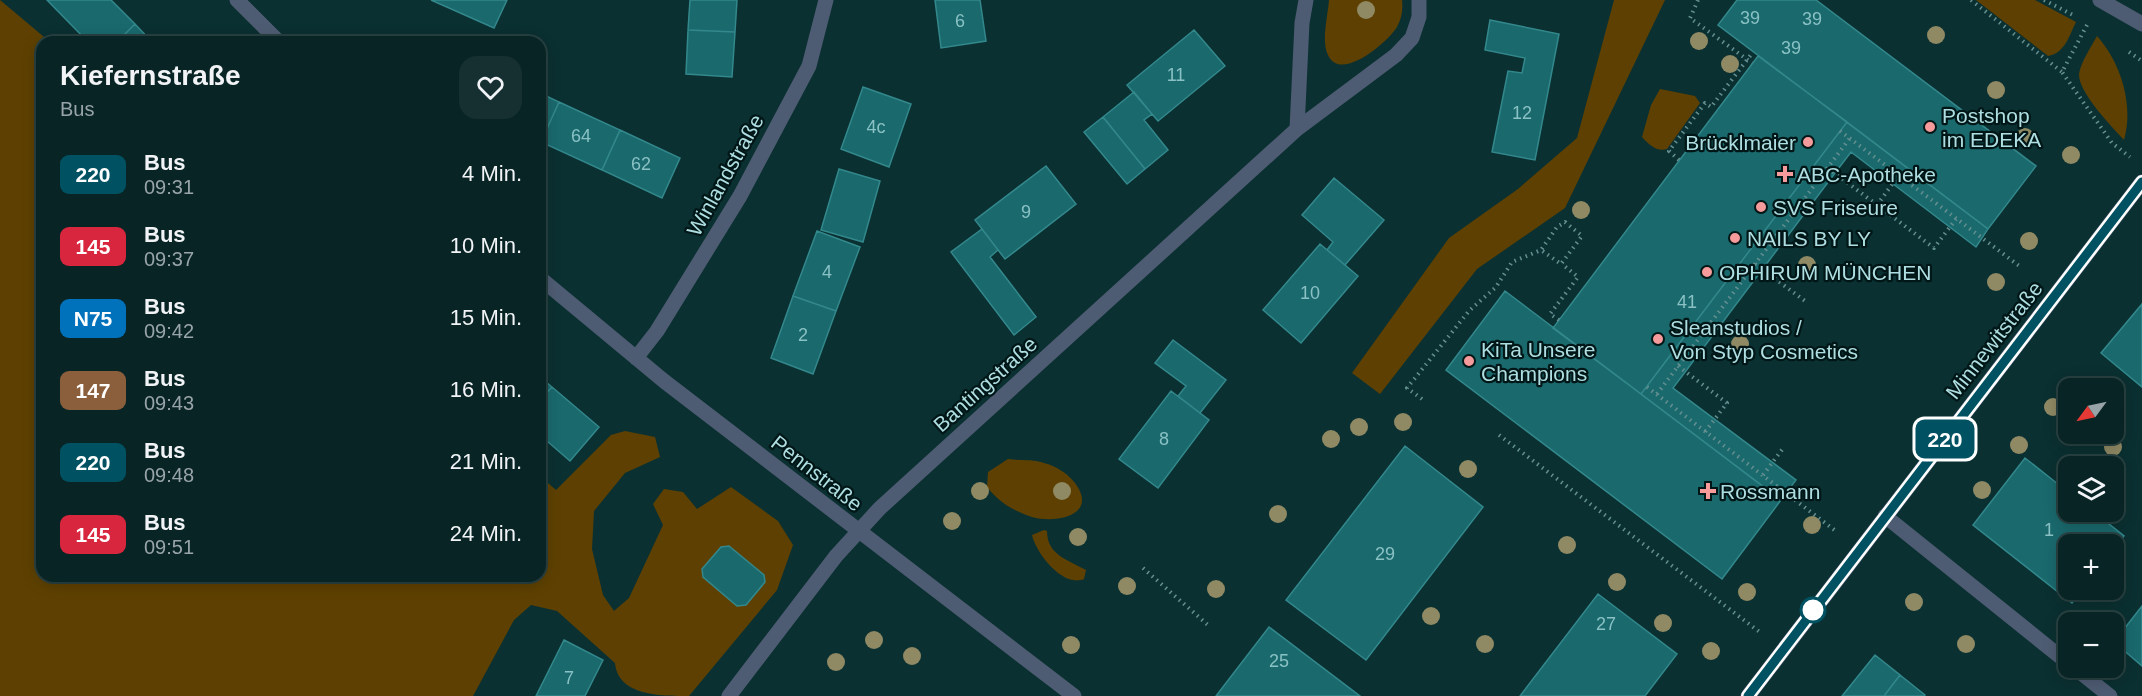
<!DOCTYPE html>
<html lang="de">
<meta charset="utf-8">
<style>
body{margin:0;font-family:Arial,sans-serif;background:#163032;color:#f1f3f6;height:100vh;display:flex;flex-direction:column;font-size:22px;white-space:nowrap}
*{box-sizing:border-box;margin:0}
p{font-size:20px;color:#98a4a7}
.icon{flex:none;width:33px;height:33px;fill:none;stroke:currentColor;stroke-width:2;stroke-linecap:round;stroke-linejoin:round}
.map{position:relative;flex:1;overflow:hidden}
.panel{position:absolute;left:36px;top:36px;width:510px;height:546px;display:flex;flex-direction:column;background:#082425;border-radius:18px;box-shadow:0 3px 15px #0003,0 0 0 2px #294142}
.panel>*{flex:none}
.badge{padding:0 12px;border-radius:9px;font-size:21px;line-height:39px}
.needle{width:39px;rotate:237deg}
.tools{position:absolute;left:2058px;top:378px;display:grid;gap:12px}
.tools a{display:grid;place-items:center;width:66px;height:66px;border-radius:12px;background:#082425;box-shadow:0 3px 15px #0003,0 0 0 2px #294142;font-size:30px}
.map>.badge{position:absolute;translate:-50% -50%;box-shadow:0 0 0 3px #fff}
.round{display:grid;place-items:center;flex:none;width:63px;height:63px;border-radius:18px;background:#163032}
.head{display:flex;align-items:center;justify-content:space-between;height:102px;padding:0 24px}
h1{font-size:28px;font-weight:700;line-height:45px}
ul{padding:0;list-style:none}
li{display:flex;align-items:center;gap:18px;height:72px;padding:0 24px}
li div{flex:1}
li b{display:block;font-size:22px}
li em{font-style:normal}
li .badge{min-width:66px;font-weight:700;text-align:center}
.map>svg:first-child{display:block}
.green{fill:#5e4102}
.building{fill:#1a696d;stroke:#33888c;stroke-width:1.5}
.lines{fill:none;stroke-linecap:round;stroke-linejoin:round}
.path{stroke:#648f91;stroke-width:4;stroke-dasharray:1.5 4.5;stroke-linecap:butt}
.minor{stroke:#4e5c73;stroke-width:15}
.tertiary{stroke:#4e5c73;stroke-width:15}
.tree{fill:#8f8964}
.line-casing{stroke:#fff;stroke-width:14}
.line{stroke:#005262;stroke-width:9}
.poi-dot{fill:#f59b9b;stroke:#011617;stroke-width:2}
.stop-dot{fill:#fff;stroke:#005262;stroke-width:3}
.labels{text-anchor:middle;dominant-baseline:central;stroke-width:4.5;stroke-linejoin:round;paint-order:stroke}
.number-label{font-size:18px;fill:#89c1c4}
.poi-label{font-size:21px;fill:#aedee1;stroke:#011617;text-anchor:start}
.street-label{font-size:21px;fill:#aedee1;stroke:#011617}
</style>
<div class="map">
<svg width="2142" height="696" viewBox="0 0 2142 696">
<rect width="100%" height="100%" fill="#0b3031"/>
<path class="green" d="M0 0 50 42H42V576H540V476L556 490 611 435 625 431 655 437 660 457 625 473 594 511 592 549 603 595 614 611 629 598 663 525 653 504 664 489 683 492 697 509 731 487 778 521 793 545 777 590 689 696C661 696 618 696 615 663L557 611 531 605 514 620 473 696H0Z
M1329 0H1402C1403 9 1402 18 1397 27 1388 42 1340 83 1328 55 1321 42 1328 15 1329 0Z
M1614 0H1665L1565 208 1477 269 1380 394 1352 373 1449 238 1518 189 1577 138Z
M1976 0H2035L2076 22C2069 36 2065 53 2048 56Z
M2097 36C2121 63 2134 105 2124 140 2112 127 2078 92 2079 74 2081 62 2091 47 2097 36Z
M1660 89 1695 96 1700 103 1667 149C1657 152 1649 145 1642 137L1651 105Z
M1008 459C1020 461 1033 459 1044 463 1056 466 1067 473 1075 483 1099 515 1056 524 1032 517 1013 511 999 502 987 487L988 472Z
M1044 530 1047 531C1047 555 1068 560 1086 570L1084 579C1063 588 1036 553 1032 535Z"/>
<path class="building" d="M47 0H111L135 24 117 42H88Z
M431 0H507L494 28Z
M690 0H737L735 32 688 30Z
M935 0H980L986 41 941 48Z
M1737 0H1816L2036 166 1988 229 1718 25Z
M1490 20 1559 34 1535 160 1492 152 1508 71 1522 73 1525 58 1485 50Z
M135 24 152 42H117Z
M688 30 735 32 732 77 686 74Z
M1194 30 1225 66 1158 121 1127 85Z
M1758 56 1847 122 1641 394 1553 328Z
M863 87 911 104 889 167 841 149Z
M1134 92 1152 114 1144 120 1168 150 1145 169 1103 117Z
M540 93 559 102 541 142 540 141Z
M559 102 620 130 602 170 541 142Z
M1103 117 1145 169 1127 184 1084 132Z
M1847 122 1988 229 1976 247 1851 152 1835 173 1673 388 1796 480 1781 500 1641 394Z
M620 130 680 158 662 198 602 170Z
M1046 166 1076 204 1005 259 975 220Z
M839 169 880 181 863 242 821 230Z
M1334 178 1384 220 1345 265 1327 250 1333 242 1302 215Z
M982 229 998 250 990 257 1036 317 1014 335 951 252Z
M817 231 860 247 836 311 793 296Z
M1320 244 1358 276 1301 343 1263 310Z
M1505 291 1781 500 1722 579 1446 370Z
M793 296 836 311 813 374 771 358Z
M2142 304V387L2101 353Z
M1173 340 1226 380 1200 413 1178 396 1186 386 1155 363Z
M540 377 552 387 540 400Z
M552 387 599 427 570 461 540 435V400Z
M1171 391 1209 420 1158 488 1119 459Z
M1405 446 1483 507 1366 660 1286 600Z
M2025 458 2068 492V512H2094L2124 536 2114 549V544H2068V590H2082L2072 603 1973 525Z
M729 546 764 575 765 582 746 605 737 606 703 577 702 569 721 547Z
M1598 594 1677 654 1645 696H1520Z
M2142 606V666L2114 642Z
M1269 627 1360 696H1216Z
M564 640 603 660 585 696H536Z
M1875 655 1900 675 1884 696H1842Z
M1900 675 1925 695 1924 696H1884Z"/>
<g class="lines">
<path class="path" d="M1698 0 1690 18 1752 63
M1971 0 2062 72
M2044 0 2075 16
M2087 25 2062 72 2112 143 2130 157
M2129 52 2142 61
M1840 131 2022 268
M1679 160 1669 151 1705 103 1711 107 1753 52
M1828 168 1934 248 1956 219
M1877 205 1899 175
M1755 264 1805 301
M1559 320 1550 314 1578 277 1562 264
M1678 366 1727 403 1705 432
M1647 387 1837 532
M1657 394 1850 138
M1422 399 1407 388 1469 311 1496 287 1512 262 1541 250 1557 227 1565 222 1582 236 1561 264 1541 250
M1499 435 1761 633
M1763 475 1784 447
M1143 568 1208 625"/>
<path class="minor" d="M237 0 279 42
M1297 129 1302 23 1306 0
M540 278 664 381 1074 696
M636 358 657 331 740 196 809 66 826 0
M1885 516 2068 663
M2075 668 2110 696
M729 696 836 556 880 508 1297 129 1396 55 1412 38 1419 17V0
M1748 696 2142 182"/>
<path class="tertiary" d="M2100 0 2142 24"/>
</g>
<g class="tree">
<circle cx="1366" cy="10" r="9"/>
<circle cx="1936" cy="35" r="9"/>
<circle cx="1699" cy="41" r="9"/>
<circle cx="1730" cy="64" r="9"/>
<circle cx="1996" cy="90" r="9"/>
<circle cx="2025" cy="137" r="9"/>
<circle cx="2071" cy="155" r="9"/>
<circle cx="1581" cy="210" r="9"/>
<circle cx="2029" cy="241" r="9"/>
<circle cx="1807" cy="265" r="9"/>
<circle cx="1996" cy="282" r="9"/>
<circle cx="1740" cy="344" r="9"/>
<circle cx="2053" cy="407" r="9"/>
<circle cx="1403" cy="422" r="9"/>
<circle cx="1359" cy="427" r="9"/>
<circle cx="1331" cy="439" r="9"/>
<circle cx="2019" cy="445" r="9"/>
<circle cx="2113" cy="447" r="9"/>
<circle cx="1468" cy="469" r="9"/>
<circle cx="1982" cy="490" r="9"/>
<circle cx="980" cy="491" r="9"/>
<circle cx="1062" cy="491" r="9"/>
<circle cx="1278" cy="514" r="9"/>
<circle cx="952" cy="521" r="9"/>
<circle cx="1812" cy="525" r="9"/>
<circle cx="1078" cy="537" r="9"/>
<circle cx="1567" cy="545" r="9"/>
<circle cx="1617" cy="582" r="9"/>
<circle cx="1127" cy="586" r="9"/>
<circle cx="1216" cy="589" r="9"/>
<circle cx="1747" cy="592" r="9"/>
<circle cx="1914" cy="602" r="9"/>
<circle cx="1431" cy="616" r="9"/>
<circle cx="1663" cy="623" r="9"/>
<circle cx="874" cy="640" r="9"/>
<circle cx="1485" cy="644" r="9"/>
<circle cx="1966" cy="644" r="9"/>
<circle cx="1071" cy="645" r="9"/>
<circle cx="1711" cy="651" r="9"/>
<circle cx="912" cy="656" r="9"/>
<circle cx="836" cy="662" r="9"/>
</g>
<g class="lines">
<defs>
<path id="line" d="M1748 696 2142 182"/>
</defs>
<use href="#line" class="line-casing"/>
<use href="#line" class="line"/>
</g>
<g class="poi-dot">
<circle cx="1930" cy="127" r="6"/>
<circle cx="1808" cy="142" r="6"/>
<path d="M1782 165h6v6h6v6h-6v6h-6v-6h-6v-6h6z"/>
<circle cx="1761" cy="207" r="6"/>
<circle cx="1735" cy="238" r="6"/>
<circle cx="1707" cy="272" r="6"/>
<circle cx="1658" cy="339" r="6"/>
<circle cx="1469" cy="361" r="6"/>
<path d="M1705 482h6v6h6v6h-6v6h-6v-6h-6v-6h6z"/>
</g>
<circle class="stop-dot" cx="1813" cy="610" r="12"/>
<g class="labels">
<g class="number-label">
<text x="1750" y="18">39</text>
<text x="1812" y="19">39</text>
<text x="960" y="21">6</text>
<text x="1791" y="48">39</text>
<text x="1176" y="75">11</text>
<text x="1522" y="113">12</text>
<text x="876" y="127">4c</text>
<text x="581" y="136">64</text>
<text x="641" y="164">62</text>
<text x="1026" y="212">9</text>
<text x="827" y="272">4</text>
<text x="1310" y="293">10</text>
<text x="1687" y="302">41</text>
<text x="803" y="335">2</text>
<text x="1164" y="439">8</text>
<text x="2049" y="530">1</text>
<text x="1385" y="554">29</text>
<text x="1606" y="624">27</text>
<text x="1279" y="661">25</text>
<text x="569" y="678">7</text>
</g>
<g class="poi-label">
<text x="1942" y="115">Postshop<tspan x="1942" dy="24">im EDEKA</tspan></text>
<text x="1796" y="142" text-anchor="end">Brücklmaier</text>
<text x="1797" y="174">ABC-Apotheke</text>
<text x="1773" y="207">SVS Friseure</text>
<text x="1747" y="238">NAILS BY LY</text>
<text x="1719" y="272">OPHIRUM MÜNCHEN</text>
<text x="1670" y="327">Sleanstudios /<tspan x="1670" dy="24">Von Styp Cosmetics</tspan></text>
<text x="1481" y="349">KiTa Unsere<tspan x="1481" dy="24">Champions</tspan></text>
<text x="1720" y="491">Rossmann</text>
</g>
<g class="street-label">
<text transform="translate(725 175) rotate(-61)">Winlandstraße</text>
<text transform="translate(1994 340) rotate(-52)">Minnewitstraße</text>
<text transform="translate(985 384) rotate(-42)">Bantingstraße</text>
<text transform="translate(817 473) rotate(38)">Pennstraße</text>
</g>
</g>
</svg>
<div class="tools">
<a><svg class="needle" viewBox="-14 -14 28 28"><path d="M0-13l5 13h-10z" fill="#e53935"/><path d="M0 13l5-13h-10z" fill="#98a4a7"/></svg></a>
<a><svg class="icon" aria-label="layers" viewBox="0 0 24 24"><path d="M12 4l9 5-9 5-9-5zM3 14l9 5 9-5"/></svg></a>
<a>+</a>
<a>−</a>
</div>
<b class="badge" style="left:1945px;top:439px;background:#005262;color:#fff">220</b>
<section class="panel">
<div class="head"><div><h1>Kiefernstraße</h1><p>Bus</p></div><a class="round"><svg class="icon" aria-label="heart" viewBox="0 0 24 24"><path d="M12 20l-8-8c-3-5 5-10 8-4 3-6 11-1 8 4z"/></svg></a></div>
<ul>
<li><span class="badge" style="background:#005262;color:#fff">220</span><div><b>Bus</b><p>09:31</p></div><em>4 Min.</em></li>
<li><span class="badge" style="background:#d7263d;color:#fff">145</span><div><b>Bus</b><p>09:37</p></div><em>10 Min.</em></li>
<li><span class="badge" style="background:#0072bc;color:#fff">N75</span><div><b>Bus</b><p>09:42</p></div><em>15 Min.</em></li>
<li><span class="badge" style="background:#8b5e3c;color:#fff">147</span><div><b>Bus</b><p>09:43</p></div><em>16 Min.</em></li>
<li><span class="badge" style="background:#005262;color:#fff">220</span><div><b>Bus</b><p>09:48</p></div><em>21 Min.</em></li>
<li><span class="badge" style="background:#d7263d;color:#fff">145</span><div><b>Bus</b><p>09:51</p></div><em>24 Min.</em></li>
</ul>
</section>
</div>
